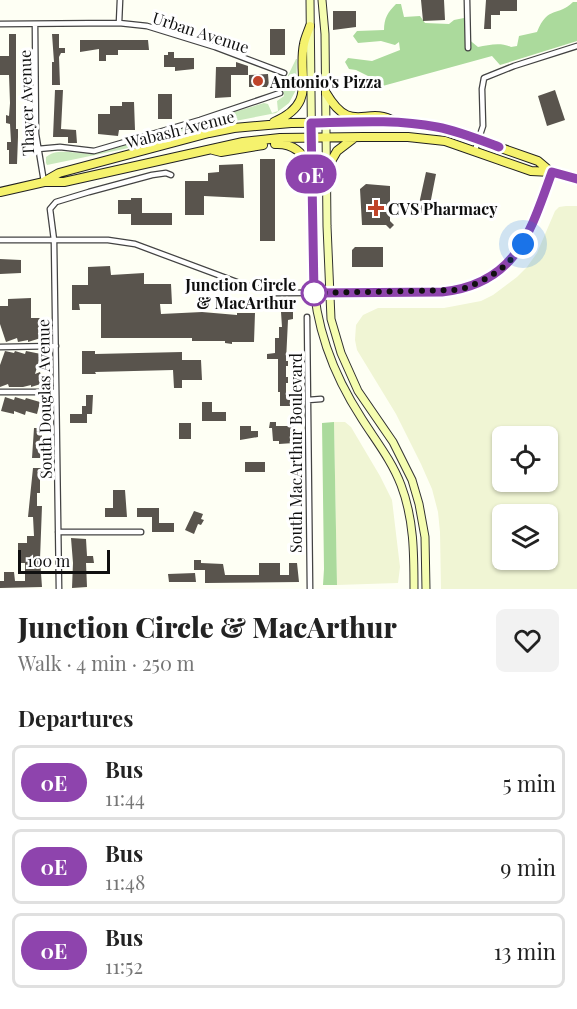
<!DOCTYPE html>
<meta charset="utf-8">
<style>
body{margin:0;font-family:"Playfair Display",serif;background:#f2f2f2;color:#222;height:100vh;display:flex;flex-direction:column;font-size:22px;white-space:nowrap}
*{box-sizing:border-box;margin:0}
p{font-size:20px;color:#767676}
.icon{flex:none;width:33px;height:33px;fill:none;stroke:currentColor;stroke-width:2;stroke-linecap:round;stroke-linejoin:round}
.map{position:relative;height:589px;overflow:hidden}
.side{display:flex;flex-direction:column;background:#fff;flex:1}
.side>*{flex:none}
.badge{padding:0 12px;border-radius:20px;font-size:21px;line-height:39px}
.controls{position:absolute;left:492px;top:426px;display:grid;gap:12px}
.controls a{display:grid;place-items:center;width:66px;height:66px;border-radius:9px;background:#fff;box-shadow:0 2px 4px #0004;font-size:30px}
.scale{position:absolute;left:18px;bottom:15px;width:92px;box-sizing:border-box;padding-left:6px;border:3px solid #101010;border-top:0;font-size:16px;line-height:21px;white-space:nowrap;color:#101010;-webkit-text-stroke:4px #fff;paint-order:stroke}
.you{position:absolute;width:30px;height:30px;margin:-15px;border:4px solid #fff;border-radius:50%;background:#1a73e8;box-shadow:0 0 0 9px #1a73e833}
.map>.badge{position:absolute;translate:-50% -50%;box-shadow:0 0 0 3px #fff}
h2{padding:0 18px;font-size:22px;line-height:54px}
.round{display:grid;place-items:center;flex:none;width:63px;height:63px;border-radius:9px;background:#f2f2f2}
.head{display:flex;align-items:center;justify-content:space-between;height:102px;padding:0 18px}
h1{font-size:28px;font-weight:800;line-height:45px}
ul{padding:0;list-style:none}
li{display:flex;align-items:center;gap:18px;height:75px;margin:0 12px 9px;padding:0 6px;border:3px solid #e0e0e0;border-radius:9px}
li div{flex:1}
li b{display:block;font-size:22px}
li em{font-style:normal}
li .badge{min-width:66px;font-weight:700;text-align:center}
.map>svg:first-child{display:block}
.farmland{fill:#f0f5d4;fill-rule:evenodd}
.green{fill:#cae9bd}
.forest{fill:#abda9c}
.building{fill:#59544d}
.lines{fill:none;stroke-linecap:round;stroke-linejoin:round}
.street-casing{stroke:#434343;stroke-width:7}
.secondary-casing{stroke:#323232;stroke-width:9}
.primary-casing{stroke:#212121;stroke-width:10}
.street{stroke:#fff;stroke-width:4.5}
.secondary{stroke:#f5fdb0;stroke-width:7}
.primary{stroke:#f5f26d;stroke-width:8}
.line-casing{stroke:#fff;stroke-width:14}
.line{stroke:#8e44ad;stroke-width:9}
.walk{stroke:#101010;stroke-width:6;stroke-dasharray:0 10.8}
.poi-dot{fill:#bf442a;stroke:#fff;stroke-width:2}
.stop-dot{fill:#fff;stroke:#8e44ad;stroke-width:3}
.labels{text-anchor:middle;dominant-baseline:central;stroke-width:6;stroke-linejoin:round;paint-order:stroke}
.street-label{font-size:16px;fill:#101010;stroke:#fff}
.poi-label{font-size:16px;font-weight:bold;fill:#101010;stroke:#fff;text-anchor:start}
.stop-label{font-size:16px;font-weight:bold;fill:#101010;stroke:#fff;text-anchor:end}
</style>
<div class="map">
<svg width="577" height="589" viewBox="0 0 577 589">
<rect width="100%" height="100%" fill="#fefff4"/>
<path class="farmland" d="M566 206H577V589H441L440 532 438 512 432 489 421 464 396 414 357 350 355 340 356 325 363 315 378 308H444L481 301 493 295 517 277 527 267 537 253 555 211 559 207ZM502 436H548V482H502ZM502 514H548V560H502Z
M334 422H345L351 427 380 476 392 500 400 567 398 583 337 585Z"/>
<path class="green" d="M296 59H297L296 90 289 103 276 113 204 127 124 149 47 165 46 163V157C59 146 80 156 97 153L264 103 268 104 272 113 278 111 277 101 284 96 282 88Z"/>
<path class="forest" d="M573 2H577V41L500 65 492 56 379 87 372 83 370 77 356 70 349 69 345 62 348 58 372 61 400 50 399 42 395 45 381 41 358 43 353 36 357 31 384 30C384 18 388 12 396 4H401L404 17 420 16 425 23 449 24 454 20 464 18 467 38 478 47C489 45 500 42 511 47L517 46 519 36 537 32C548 5 558 17 573 2Z
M334 422 337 585H323L324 569 322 423Z"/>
<path class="building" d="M421 0H444L445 20 423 21Z
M486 0H517V11H500V15H491V29H484Z
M333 11H356V27L333 30Z
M270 29H285V55H270Z
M9 34H16V129H18V137L17 164H9V150H7V142H11L10 124 6 123V115L9 116 10 103 9 75H0V56H9Z
M52 34H59V48H65V53H61L59 57 60 85H52V62H54Z
M80 40H148L149 50H118V55H106V61H99V49L80 52Z
M168 52H174V58H194V69L175 71V67H164V55H168Z
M236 62 248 66V75H231V97L215 98 216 67H236Z
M268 74 269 87H249V75Z
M55 90H63L61 129 76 130 77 143H68V137H53Z
M555 90 565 120 547 126 538 96Z
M158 94H172V119H158Z
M122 102H134L135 130H119L118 136 98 134V114H110V106H122Z
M260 159H275V241H260Z
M243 164 244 198 204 196V215H185V181H208V173L219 172V165Z
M426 172 436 174 428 215 407 209 408 203 419 204Z
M366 184 390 186V221L394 225 390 229 386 225H362L360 189Z
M131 198H142V213H172V225H131V214H118V200H131Z
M355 247H383V267H352V250Z
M0 259 21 260V273L0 274Z
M110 266 111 275 144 273V284H171L172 304H160L161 314 202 312 237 315V313H255L254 342H232V344L225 343V341H192V338H101V304H79L80 310H72V285H88V267Z
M31 298V318H45L46 324H40L44 337 28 342V340L18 342 17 338 6 342 0 324V306H8V299Z
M281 312H293V319L288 320 286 361H288V366H286V377H288V383H286V397H294V406H280V392H278V359H267V354L275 353V338H279V327H282Z
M5 351 14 353 15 351 25 354 26 351 41 354 35 374 40 372 44 383 31 387V385L23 387H9L8 384 0 387V365Z
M82 351H95V354L182 352V360H201L202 380H182V388H174L173 370 95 372 96 374H82Z
M86 395H93L92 414H87V423H70V414H82V406H86Z
M5 397 14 400 15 397 25 400 26 398 40 402 37 414 26 411 25 415 14 411V414L1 411Z
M202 402H212V412H226V421H202Z
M270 422H276V426H294V443L279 444V441H273L272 428H269Z
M179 423H191V439H179Z
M240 426H251V431H258V437L240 440Z
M34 428H42V458H32Z
M245 462H265V472H245Z
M33 468H46V476H40V493H37V506H42L40 559 42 587 0 588V581H4V572H14L15 581H25V563H18V543H27V536H34L33 517H28Z
M113 490H125L127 517H105V508H113Z
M137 508H159V523H174V532H152V517H137Z
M194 511 203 514 201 519 204 520 201 525 198 524 194 534 185 530Z
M71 538 86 539 87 556H93L94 563H86L87 587 72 588 73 563Z
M194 560H201V563L223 564 225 575H259V563H280V575H289V563H297L299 582 205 583V570H194Z
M195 573 196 582H169L168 574Z"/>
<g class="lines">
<defs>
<path id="street" d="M467 0 468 48
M119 23 120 0
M0 24 119 23 147 26 215 47 284 73
M35 24 36 134 44 182
M38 149 60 147 94 151 200 120 280 93
M475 150 483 126 482 89 484 78 514 66 577 46
M0 240H108L135 244 245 285 276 293 443 292C516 283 530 233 551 172
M307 317 310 589
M0 347 56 346
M0 392H56
M308 400 321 399
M58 532H141
M59 589 54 240 50 209 56 202 89 192 152 175 166 173 171 175"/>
<path id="secondary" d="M310 0 313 274C315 326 334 376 362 419 376 441 392 461 401 485 414 519 414 554 414 589
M322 0 325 34 327 226 331 319 341 353 358 391 393 442 412 480 419 504 425 537 426 589"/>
<path id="primary" d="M326 93C352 137 366 104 395 122
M274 122C318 103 297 78 304 44 305 38 308 32 310 26
M275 144C294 143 302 153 311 167
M213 150 221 152 263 145
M326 170 337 151 354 138
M45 181 59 173 209 133 234 128 291 123 396 122 450 130 538 161 551 172
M0 192 44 182H64L243 142 280 138 363 137H408L445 141 531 171 551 172 577 179"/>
</defs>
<use href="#street" class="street-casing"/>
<use href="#secondary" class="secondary-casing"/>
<use href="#primary" class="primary-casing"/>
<use href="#street" class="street"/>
<use href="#secondary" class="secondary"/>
<use href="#primary" class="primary"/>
</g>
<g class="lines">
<defs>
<path id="line" d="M499 147C478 139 458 131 437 127 396 119 352 122 311 123L314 293 442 292C516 284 530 233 552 172L577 179"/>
</defs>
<use href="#line" class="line-casing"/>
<use href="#line" class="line"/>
<path class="walk" d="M314 293 459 290C486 281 507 269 523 244"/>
</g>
<g class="poi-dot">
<circle cx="258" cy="81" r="6"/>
<path d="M373 199h6v6h6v6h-6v6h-6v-6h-6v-6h6z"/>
</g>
<circle class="stop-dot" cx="314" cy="293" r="12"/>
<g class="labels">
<g class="street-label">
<text transform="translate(201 32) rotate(18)">Urban Avenue</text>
<text transform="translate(26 103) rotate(-92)">Thayer Avenue</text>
<text transform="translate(180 129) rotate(-14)">Wabash Avenue</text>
<text transform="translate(44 399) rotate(-91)">South Douglas Avenue</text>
<text transform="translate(295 453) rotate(-90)">South MacArthur Boulevard</text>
</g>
<g class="poi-label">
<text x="270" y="81">Antonio's Pizza</text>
<text x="388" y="208">CVS Pharmacy</text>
</g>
<g class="stop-label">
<text x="296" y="284">Junction Circle<tspan x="296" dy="18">&amp; MacArthur</tspan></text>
</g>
</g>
</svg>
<div class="controls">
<a><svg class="icon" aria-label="locate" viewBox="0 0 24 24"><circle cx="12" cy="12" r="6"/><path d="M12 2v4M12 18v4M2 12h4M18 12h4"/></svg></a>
<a><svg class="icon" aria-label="layers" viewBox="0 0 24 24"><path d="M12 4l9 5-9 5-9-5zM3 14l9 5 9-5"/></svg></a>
</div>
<div class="scale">100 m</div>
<div class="you" style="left:523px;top:244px"></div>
<b class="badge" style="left:311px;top:174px;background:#8e44ad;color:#fff">0E</b>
</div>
<section class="side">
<div class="head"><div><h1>Junction Circle &amp; MacArthur</h1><p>Walk · 4 min · 250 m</p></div><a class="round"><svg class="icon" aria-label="heart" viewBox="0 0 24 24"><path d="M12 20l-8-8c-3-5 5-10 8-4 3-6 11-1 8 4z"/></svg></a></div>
<h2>Departures</h2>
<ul>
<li><span class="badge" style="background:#8e44ad;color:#fff">0E</span><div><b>Bus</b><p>11:44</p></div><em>5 min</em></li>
<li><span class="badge" style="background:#8e44ad;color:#fff">0E</span><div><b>Bus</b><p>11:48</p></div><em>9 min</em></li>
<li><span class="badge" style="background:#8e44ad;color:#fff">0E</span><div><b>Bus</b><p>11:52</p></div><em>13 min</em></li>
</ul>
</section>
